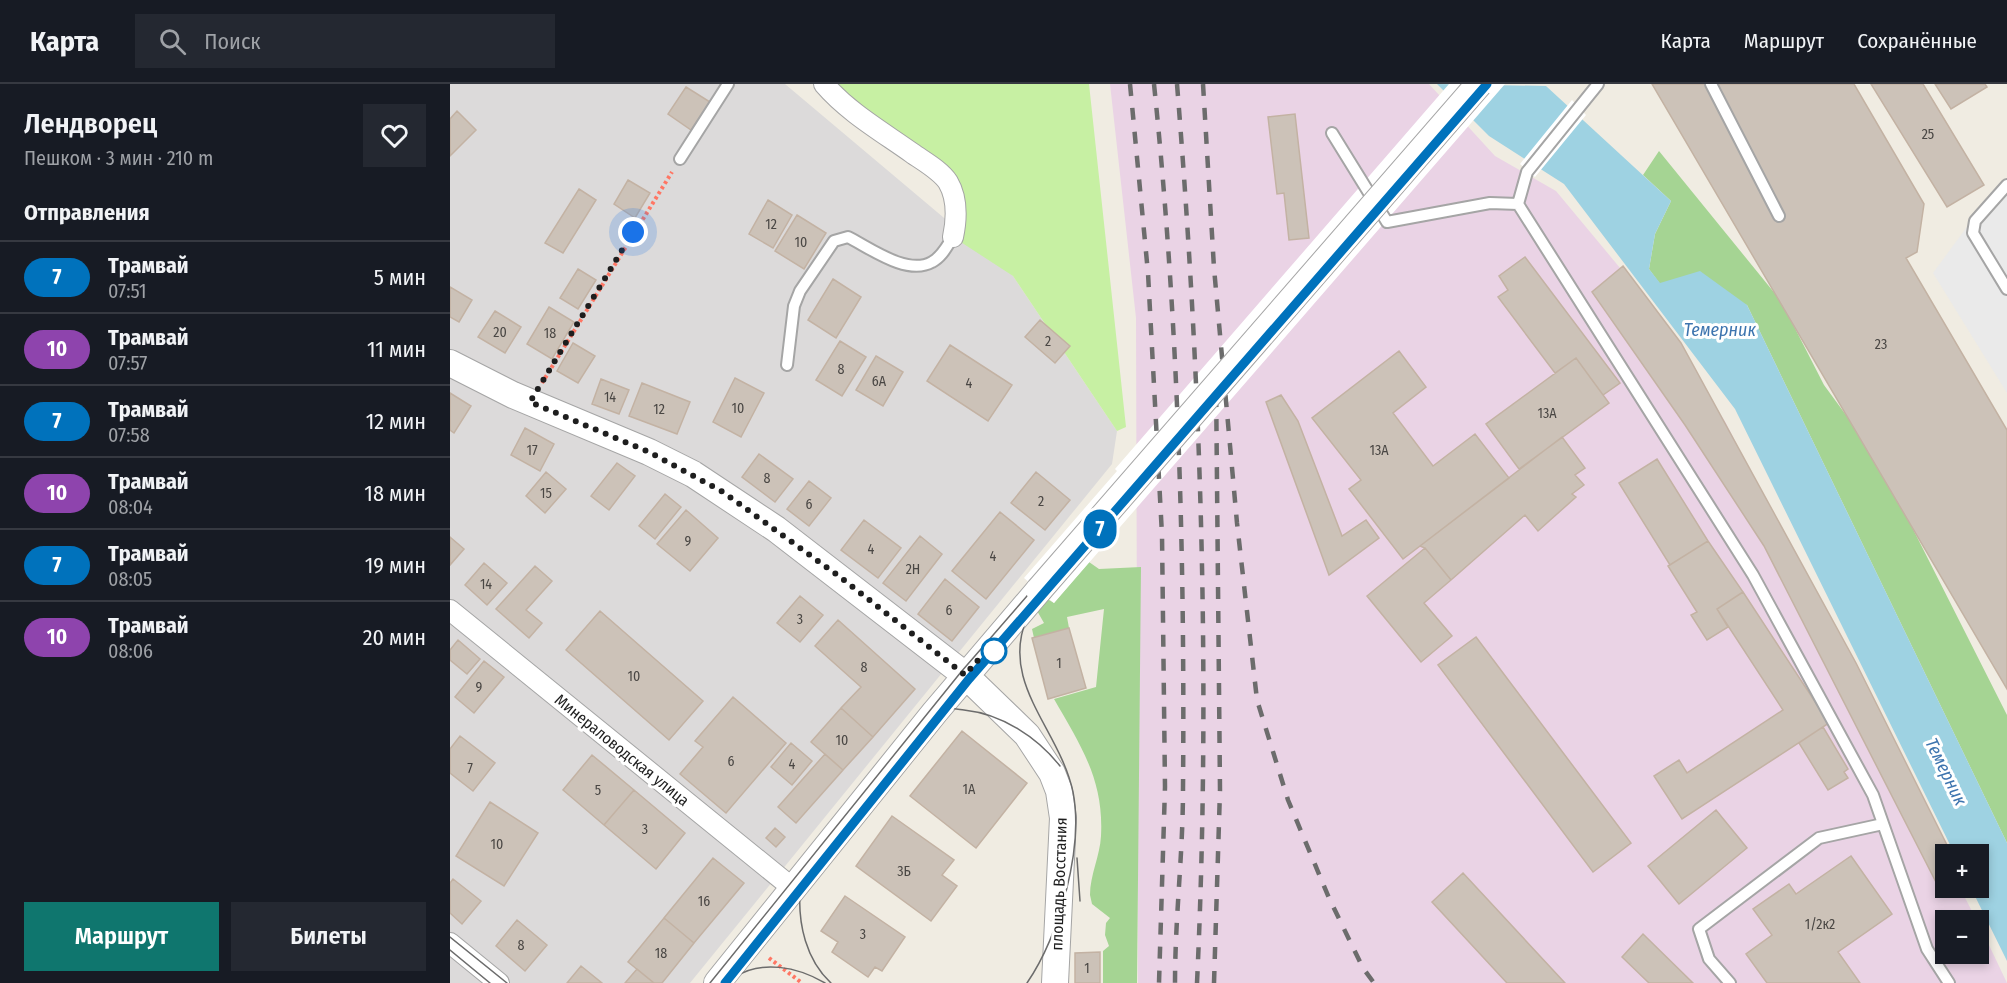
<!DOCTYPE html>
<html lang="ru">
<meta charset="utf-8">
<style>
body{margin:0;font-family:"Fira Sans Condensed",sans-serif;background:#242831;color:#f1f3f6;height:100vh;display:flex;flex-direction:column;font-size:22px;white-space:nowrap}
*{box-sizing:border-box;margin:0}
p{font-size:20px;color:#9ea1a6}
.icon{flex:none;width:33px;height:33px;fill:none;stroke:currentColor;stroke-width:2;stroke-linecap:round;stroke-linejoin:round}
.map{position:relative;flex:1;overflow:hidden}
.panel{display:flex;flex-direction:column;background:#171b24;width:450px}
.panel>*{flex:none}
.badge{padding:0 12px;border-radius:20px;font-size:21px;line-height:39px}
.fabs{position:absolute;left:1485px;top:760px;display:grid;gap:12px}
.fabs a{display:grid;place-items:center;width:54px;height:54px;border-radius:0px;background:#171b24;box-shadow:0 3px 9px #0003;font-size:30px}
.you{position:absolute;width:30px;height:30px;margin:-15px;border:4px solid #fff;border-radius:50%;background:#1a73e8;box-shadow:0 0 0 9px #1a73e833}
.map>.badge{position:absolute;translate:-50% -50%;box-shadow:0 0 0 3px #fff}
h2{padding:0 24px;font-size:22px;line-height:54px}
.round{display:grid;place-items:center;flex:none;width:63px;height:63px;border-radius:0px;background:#242831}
.headline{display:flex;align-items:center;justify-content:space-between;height:102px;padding:0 24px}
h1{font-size:28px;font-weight:600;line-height:45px}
.button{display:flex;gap:12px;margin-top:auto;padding:12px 24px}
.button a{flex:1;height:69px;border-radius:0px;background:#0f766e;color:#fff;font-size:24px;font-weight:600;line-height:69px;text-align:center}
.button a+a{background:#242831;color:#f1f3f6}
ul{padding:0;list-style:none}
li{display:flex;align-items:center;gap:18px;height:72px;padding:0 24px;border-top:2px solid #363941}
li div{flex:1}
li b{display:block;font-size:22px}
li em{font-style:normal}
li .badge{min-width:66px;font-weight:700;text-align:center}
header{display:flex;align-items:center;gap:36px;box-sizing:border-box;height:84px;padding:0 30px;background:#171b24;border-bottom:2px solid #363941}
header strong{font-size:28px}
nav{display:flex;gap:33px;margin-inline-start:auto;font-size:21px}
.search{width:420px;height:54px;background:#242831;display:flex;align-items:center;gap:15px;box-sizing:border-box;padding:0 21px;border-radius:0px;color:#9ea1a6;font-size:22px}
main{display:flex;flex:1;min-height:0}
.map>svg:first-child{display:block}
.residential{fill:#dcdada}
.industrial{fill:#ead3e5}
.grass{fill:#c7f0a3}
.forest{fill:#a5d493}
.parking{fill:#eaeaea}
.water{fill:#9ed2e2}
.pier{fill:#fff}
.building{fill:#ccc2b8;stroke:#c3b2a3;stroke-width:1.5}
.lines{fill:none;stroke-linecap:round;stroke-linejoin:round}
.service-casing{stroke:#a5a5a5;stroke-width:14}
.minor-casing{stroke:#a5a5a5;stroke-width:22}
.tertiary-casing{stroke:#a5a5a5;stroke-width:28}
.path{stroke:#ff7664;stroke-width:4;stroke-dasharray:3 3;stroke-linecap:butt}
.service{stroke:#fff;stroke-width:10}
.minor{stroke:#fff;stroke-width:20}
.tertiary{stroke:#fff;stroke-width:26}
.tram{stroke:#6c6c6c;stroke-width:1.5}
.rail{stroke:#6c6c6c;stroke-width:4.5;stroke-dasharray:12 12;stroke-linecap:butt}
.tertiary-bridge-casing{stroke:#a5a5a5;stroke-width:28;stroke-linecap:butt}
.tertiary-bridge{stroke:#fff;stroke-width:26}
.line-casing{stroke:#fff;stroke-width:14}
.line{stroke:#0072bc;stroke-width:9}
.walk{stroke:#1e1e1e;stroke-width:6;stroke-dasharray:0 10.8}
.stop-dot{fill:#fff;stroke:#0072bc;stroke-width:3}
.labels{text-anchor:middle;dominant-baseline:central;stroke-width:6;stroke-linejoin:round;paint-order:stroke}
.number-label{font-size:14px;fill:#4a4744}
.street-label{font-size:16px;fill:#1e1e1e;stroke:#fff}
.water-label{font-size:18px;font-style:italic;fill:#3e75af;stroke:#fff}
</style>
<header>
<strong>Карта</strong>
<div class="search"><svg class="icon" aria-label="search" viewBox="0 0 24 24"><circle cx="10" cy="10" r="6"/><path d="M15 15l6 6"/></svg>Поиск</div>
<nav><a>Карта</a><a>Маршрут</a><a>Сохранённые</a></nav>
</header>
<main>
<section class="panel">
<div class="headline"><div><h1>Лендворец</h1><p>Пешком · 3 мин · 210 m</p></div><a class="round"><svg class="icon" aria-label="heart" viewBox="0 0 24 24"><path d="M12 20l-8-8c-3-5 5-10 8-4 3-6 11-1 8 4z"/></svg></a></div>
<h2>Отправления</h2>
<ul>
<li><span class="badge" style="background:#0072bc;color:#fff">7</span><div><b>Трамвай</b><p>07:51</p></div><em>5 мин</em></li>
<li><span class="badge" style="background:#8e44ad;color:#fff">10</span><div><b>Трамвай</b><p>07:57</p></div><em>11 мин</em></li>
<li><span class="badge" style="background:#0072bc;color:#fff">7</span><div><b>Трамвай</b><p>07:58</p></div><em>12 мин</em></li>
<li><span class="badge" style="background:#8e44ad;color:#fff">10</span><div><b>Трамвай</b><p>08:04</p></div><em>18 мин</em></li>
<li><span class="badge" style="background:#0072bc;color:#fff">7</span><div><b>Трамвай</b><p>08:05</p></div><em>19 мин</em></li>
<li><span class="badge" style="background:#8e44ad;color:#fff">10</span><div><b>Трамвай</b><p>08:06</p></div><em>20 мин</em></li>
</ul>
<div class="button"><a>Маршрут</a><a>Билеты</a></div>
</section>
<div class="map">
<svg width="1557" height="899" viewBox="0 0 1557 899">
<rect width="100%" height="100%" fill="#f0ece2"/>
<path class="residential" d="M0 0H335L563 192 667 347 662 380 240 899H0Z"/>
<path class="industrial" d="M660 0H979L1045 72 1106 107 1195 214 1276 339 1495 774 1496 804H1510L1527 837H1496V870H1528L1529 840 1557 899H688L686 234Z"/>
<path class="grass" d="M374 0H639L676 343 667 347 563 192 503 153 497 98Z"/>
<path class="forest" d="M1209 67 1331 217 1374 301 1426 372 1557 631V759L1297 221 1210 200 1199 185 1205 150 1221 117 1193 91Z
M639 478 649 485 691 483 687 899H653V867L659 862 655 851 656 839 660 834 642 820 640 811C640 791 650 772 651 752 654 696 631 662 604 615L646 603 654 525 617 533 619 544 584 554 582 545 594 539 586 525 593 517 599 516 604 519Z"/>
<path class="parking" d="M1557 103V309L1483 189 1533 121Z"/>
<path class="water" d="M987 0 1096 2 1221 117 1205 150 1199 185 1210 199 1250 187 1297 221 1557 759V877L1521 804H1528V771H1505L1285 325 1114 100 1039 52Z"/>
<path class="pier" d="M999 0H1055L604 519 574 494 667 387 665 385Z
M1122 16 1136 31 1085 93 1070 80Z"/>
<path class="building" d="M1202 0H1404L1474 120 1467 168 1456 174 1557 346V605Z
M1421 0H1473L1534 101 1497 123Z
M1485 0H1535L1537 3 1501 25Z
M236 3 260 18 241 46 218 30Z
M7 27 26 46 0 72V35Z
M845 30 859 154 839 156 834 109 827 110 818 33Z
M178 96 200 109 185 134 164 120Z
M129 105 146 116 113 169 95 159Z
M318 116 342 131 323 164 299 150Z
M347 131 376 149 354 185 325 167Z
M1075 173 1170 299 1153 311 1126 274 1105 289 1048 213 1058 206 1049 192Z
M1173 182 1231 259 1406 579 1502 771H1496V800L1489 804 1314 462 1235 341 1142 208Z
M128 185 146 196 128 225 110 214Z
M383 195 411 213 386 254 358 236Z
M0 203 22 216 9 238 0 233Z
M99 223 124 238 102 275 77 260Z
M45 227 71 243 55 269 28 253Z
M590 236 620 262 605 279 575 253Z
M390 257 416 273 392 312 366 296Z
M123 259 145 272 128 299 107 287Z
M500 261 562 301 538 337 477 297Z
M949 267 976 303 943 329 983 382 1025 350 1059 394 953 475 899 405 911 396 862 334Z
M426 272 453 288 433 322 406 306Z
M1126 274 1159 319 1069 385 1036 340Z
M285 294 314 309 291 353 263 338Z
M151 295 179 306 169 330 142 320Z
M192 299 240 318 227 350 179 332Z
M0 309 21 322 4 349 0 346Z
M831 311 848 337 892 452 916 436 929 454 879 491 816 318Z
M75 344 104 360 90 387 61 371Z
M1112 353 1135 384 1125 391 1134 401 1122 410 1126 413 1088 447 1075 431 1001 496 975 464 970 462Z
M309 370 343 395 325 418 292 393Z
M1207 375 1258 457 1220 481 1169 399Z
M167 379 185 392 159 426 141 412Z
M96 388 116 405 95 429 76 412Z
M586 388 620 416 595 446 561 419Z
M359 397 381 414 359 442 337 425Z
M215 410 231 423 205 455 189 442Z
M236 426 268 454 240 487 207 460Z
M550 428 584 456 536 515 502 487Z
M414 436 451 464 428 494 391 466Z
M470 452 492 470 456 517 433 499Z
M0 453 14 465 0 481Z
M1258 457 1293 508 1267 525 1278 543 1257 556 1241 531 1247 528 1218 482Z
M975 464 1001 496 974 519 1002 552 971 578 917 512Z
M34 479 57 499 37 521 15 501Z
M85 482 102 497 76 526 92 539 79 554 46 525Z
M495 495 529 523 502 557 468 530Z
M1293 508 1379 639 1232 735 1204 692 1229 676 1237 689 1333 626 1267 525Z
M350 512 373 531 350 558 327 539Z
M150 527 253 617 219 656 116 566Z
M388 536 465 605 423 653 391 624 411 603 365 562Z
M619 544 636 604 598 615 582 554Z
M1026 553 1181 759 1143 788 988 581Z
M8 556 30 575 17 590 0 576V566Z
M34 577 54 593 24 629 5 613Z
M283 613 336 659 276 729 230 690 253 663 245 657Z
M391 624 423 653 393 686 361 658Z
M1373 643 1398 685 1394 688 1398 694 1378 706 1349 659Z
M512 647 577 699 526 764 460 712Z
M10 652 45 679 23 707 0 689V665Z
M341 659 362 677 342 701 321 683Z
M375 670 393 686 346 739 328 723Z
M142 671 184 706 154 741 113 706Z
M184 706 235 749 206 785 154 741Z
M40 718 88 749 54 802 6 772Z
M1266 726 1297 764 1229 820 1198 782Z
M442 732 504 776 492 791 507 802 481 837 406 782Z
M325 744 335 753 326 763 316 754Z
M1401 772 1442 830 1388 868 1410 899H1317L1296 870 1322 851 1303 825 1339 800 1346 810Z
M263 774 294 799 244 859 214 834Z
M1013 789 1115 899H1057L982 818Z
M3 795 31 817 12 840 0 829V799Z
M395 812 455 853 432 887 425 883 418 893 382 868 388 858 371 847Z
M214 834 244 859 212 899H204L178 878Z
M67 836 97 861 75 887 46 862Z
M1193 850 1243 899H1199L1172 873Z
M650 868V899H625V869Z
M131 882 152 899H117Z
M187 885 204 899H175Z"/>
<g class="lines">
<defs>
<path id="service" d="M1261 0 1329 132
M882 49 937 138 1040 119 1068 120 1077 88 1148 0
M230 75 278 0
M1557 101 1525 137 1523 149 1557 205
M1068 120 1303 491 1423 711 1477 865 1499 899
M337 281 344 222 350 207 384 157 398 153C420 164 457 192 482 178 492 173 497 162 503 153
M1280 899 1259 875 1249 845 1369 754 1433 740"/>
<path id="minor" d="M374 0C398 28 431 47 462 69 473 77 490 86 498 98 508 115 507 134 503 153
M0 526 345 806
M0 859 49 899"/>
<path id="tertiary" d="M0 279 63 311 199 368 243 390 326 445 515 591 577 651 602 689 609 707 613 734 605 899
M267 899 485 628 589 506"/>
</defs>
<use href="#service" class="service-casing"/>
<use href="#minor" class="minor-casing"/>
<use href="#tertiary" class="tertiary-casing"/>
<path class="path" d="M92 299 222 88
M319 874 352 899"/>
<use href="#service" class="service"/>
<use href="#minor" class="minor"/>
<use href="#tertiary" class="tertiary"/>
<path class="tram" d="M491 626C498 623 506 625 514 626 552 630 587 653 610 682
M627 774 630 817
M350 807C348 840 356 876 381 899
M0 853 57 899
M0 866 40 899
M283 894C311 875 348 883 375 899
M260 899 511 588 1022 0
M275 899 519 595 1037 0
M577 899C609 852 634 765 623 708 610 646 549 599 577 534"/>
<path class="rail" d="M680 0 698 189 712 451 715 703 709 899
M704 0C728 233 735 470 733 705 733 770 725 834 725 899
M727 0C751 298 761 600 747 899
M753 0 764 184 787 439 807 616 838 716 879 814 913 884 924 899
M764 899 770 706 766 295"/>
<defs>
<path id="tertiary-bridge" d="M589 506 1029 0"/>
</defs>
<use href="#tertiary-bridge" class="tertiary-bridge-casing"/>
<use href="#tertiary-bridge" class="tertiary-bridge"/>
</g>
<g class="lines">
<defs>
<path id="line" d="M275 899 519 595 1037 0"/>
</defs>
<use href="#line" class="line-casing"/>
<use href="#line" class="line"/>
<path class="walk" d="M183 148 80 318 199 368 273 408 390 493 515 591 543 559 544 567"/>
</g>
<circle class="stop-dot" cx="544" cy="567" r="12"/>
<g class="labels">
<g class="number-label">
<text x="1478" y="50">25</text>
<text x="321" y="140">12</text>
<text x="351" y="158">10</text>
<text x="50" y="248">20</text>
<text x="100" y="249">18</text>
<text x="598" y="257">2</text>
<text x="1431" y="260">23</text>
<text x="391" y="285">8</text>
<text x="429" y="297">6А</text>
<text x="519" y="299">4</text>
<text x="160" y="313">14</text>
<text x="288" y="324">10</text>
<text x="209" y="325">12</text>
<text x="1097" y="329">13А</text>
<text x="82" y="366">17</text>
<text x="929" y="366">13А</text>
<text x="317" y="394">8</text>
<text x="96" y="409">15</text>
<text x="591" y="417">2</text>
<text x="359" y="420">6</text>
<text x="238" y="457">9</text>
<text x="421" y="465">4</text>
<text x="543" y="472">4</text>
<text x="463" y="485">2Н</text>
<text x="36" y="500">14</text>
<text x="499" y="526">6</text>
<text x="350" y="535">3</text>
<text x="609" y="579">1</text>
<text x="414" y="583">8</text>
<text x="184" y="592">10</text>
<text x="29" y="603">9</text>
<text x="392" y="656">10</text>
<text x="281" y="677">6</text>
<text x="342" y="680">4</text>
<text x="20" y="684">7</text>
<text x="519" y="705">1А</text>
<text x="148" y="706">5</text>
<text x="195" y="745">3</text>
<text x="47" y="760">10</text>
<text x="454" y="787">3Б</text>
<text x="254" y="817">16</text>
<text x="1370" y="840">1/2к2</text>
<text x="413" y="850">3</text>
<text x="71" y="861">8</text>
<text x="211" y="869">18</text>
<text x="637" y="884">1</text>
</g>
<g class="street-label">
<text transform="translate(172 666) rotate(39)">Минераловодская улица</text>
<text transform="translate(609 800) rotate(-88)">площадь Восстания</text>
</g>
<g class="water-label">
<text x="1270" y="246">Темерник</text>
<text transform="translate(1496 688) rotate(64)">Темерник</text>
</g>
</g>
</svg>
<div class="fabs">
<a>+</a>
<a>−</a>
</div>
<div class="you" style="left:183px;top:148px"></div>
<b class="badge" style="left:650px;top:445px;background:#0072bc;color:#fff">7</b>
</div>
</main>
